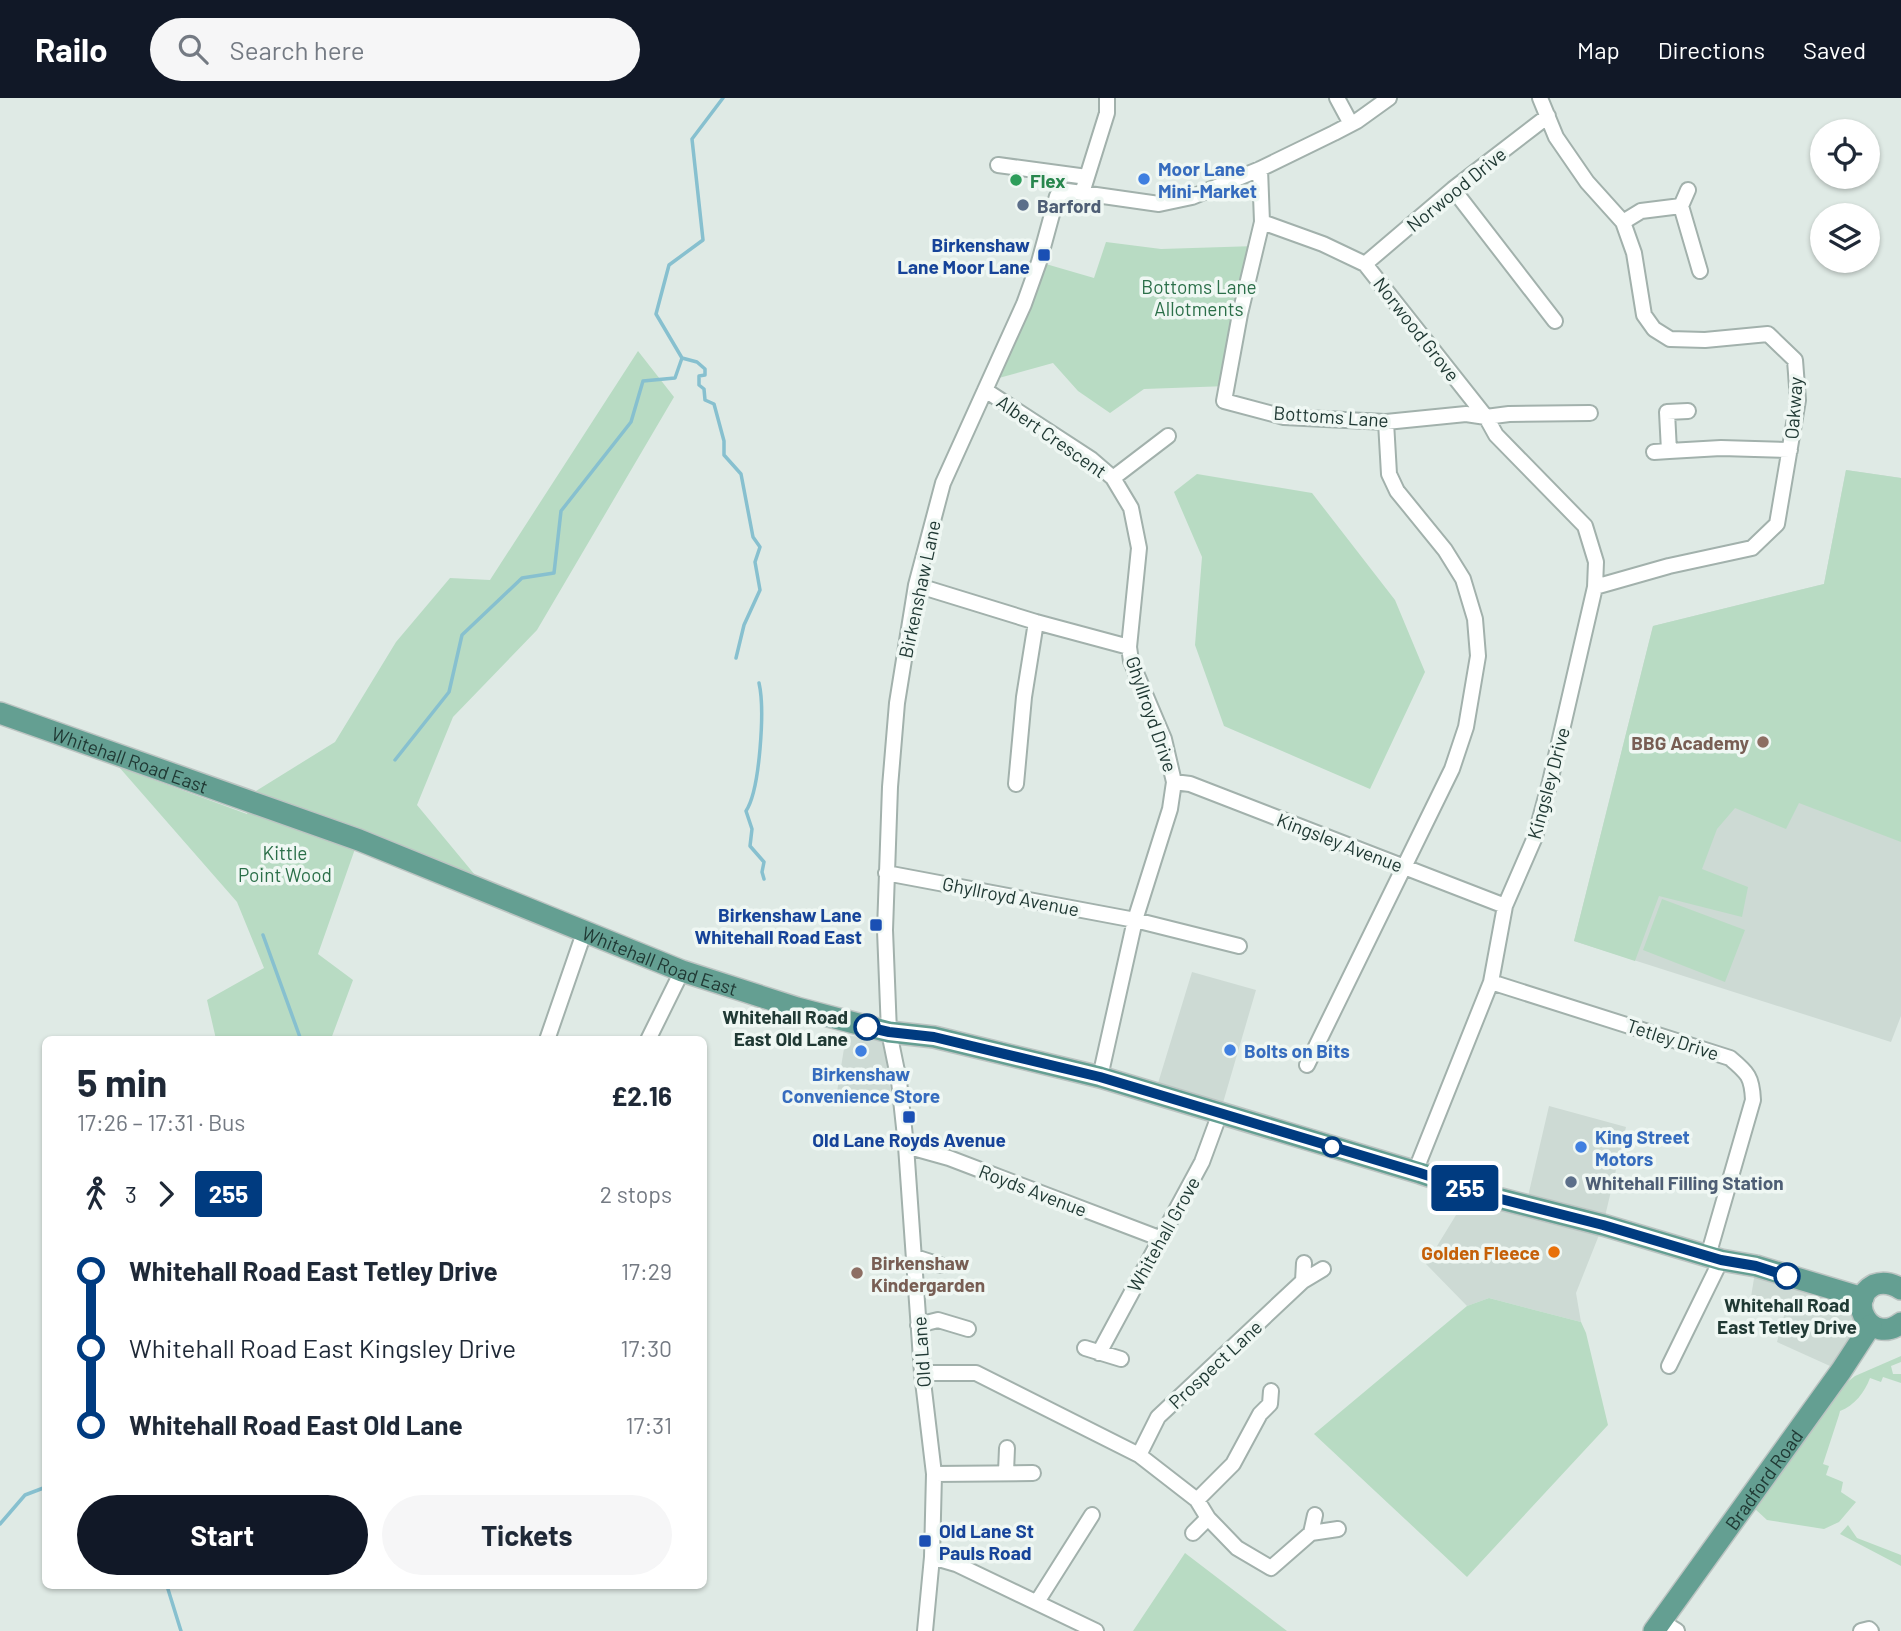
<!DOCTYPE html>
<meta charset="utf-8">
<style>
body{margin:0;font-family:Barlow,sans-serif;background:#f6f6f7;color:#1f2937;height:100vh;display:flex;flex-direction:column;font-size:26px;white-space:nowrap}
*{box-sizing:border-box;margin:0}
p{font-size:23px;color:#747a83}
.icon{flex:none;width:38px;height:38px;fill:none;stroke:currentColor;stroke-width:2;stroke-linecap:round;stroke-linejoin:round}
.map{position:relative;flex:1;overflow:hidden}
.side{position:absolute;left:42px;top:938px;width:665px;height:553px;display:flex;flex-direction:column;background:#fff;border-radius:10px;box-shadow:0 2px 5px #0004}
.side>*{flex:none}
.badge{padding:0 14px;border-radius:5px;font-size:24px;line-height:46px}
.tools{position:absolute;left:1810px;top:21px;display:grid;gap:14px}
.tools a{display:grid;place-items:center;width:70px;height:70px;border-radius:50%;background:#fff;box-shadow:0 2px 5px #0004;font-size:35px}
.map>.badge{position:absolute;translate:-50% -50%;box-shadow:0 0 0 4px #fff}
.legs{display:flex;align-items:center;gap:10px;height:77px;padding:0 35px;font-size:23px}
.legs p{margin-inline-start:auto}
.summary{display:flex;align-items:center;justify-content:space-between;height:119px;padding:0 35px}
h1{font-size:38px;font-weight:700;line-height:52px}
.cta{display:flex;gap:14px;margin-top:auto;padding:14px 35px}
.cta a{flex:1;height:80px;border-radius:42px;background:#111827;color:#fff;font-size:28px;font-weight:700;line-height:80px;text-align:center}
.cta a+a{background:#f6f6f7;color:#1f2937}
ul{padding:0 35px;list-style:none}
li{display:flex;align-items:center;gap:24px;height:77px;font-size:26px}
li i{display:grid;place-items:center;width:10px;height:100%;margin:0 9px;background:currentColor}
li i::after{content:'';width:18px;height:18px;margin:-9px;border:5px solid;border-radius:50%;background:#fff}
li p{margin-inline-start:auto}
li:first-child i{background:linear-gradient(#0000 50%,currentColor 0)}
li:last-child i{background:linear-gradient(currentColor 50%,#0000 0)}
header{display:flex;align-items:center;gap:42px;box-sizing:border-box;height:98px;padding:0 35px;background:#111827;color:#fff}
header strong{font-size:33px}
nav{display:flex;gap:38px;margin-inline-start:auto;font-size:24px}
.search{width:490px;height:63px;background:#f6f6f7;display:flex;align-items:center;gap:18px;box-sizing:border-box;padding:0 24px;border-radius:38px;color:#747a83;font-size:26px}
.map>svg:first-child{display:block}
.built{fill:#cddad4}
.green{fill:#b8dbc3}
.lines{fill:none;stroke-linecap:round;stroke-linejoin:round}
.stream{stroke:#87c0cf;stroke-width:3.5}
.minor-casing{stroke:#a2b1ac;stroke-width:18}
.primary-casing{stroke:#bcc4c2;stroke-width:24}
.minor{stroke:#fff;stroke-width:14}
.primary{stroke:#649f92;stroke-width:21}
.line-1-casing{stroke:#fff;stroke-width:16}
.line-1{stroke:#003b80;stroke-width:10}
.shop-dot{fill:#3f7fe0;stroke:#eff7f3;stroke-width:2.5}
.leisure-dot{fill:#2e9e5b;stroke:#eff7f3;stroke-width:2.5}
.service-dot{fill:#5c6f8a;stroke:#eff7f3;stroke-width:2.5}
.transit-dot{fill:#1a4fb4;stroke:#eff7f3;stroke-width:2.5}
.education-dot{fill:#8d6e63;stroke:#eff7f3;stroke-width:2.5}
.stop-1-dot{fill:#fff;stroke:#003b80;stroke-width:3.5}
.food-dot{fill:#e8710a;stroke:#eff7f3;stroke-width:2.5}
.labels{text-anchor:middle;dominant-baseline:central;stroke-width:7;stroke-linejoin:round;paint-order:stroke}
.shop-label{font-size:19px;font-weight:bold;fill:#366cbe;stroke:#eff7f3;text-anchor:start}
.leisure-label{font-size:19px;font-weight:bold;fill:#27864d;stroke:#eff7f3;text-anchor:start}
.street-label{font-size:19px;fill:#203934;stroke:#eff7f3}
.service-label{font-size:19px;font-weight:bold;fill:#4e5e75;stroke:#eff7f3;text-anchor:start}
.transit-label{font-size:19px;font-weight:bold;fill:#164399;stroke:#eff7f3;text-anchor:end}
.park-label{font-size:19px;fill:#2b6f49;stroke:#eff7f3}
.education-label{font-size:19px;font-weight:bold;fill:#785e54;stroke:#eff7f3;text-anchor:end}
.stop-label{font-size:19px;font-weight:bold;fill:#203934;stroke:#eff7f3;text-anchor:end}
.food-label{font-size:19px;font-weight:bold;fill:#c56008;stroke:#eff7f3;text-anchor:end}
</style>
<header>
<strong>Railo</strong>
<div class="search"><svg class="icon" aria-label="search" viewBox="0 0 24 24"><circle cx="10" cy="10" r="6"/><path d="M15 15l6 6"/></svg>Search here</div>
<nav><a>Map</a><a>Directions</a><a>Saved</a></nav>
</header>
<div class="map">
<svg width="1901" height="1533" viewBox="0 0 1901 1533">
<rect width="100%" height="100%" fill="#dfeae5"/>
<path class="built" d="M1846 372 1901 380V918L1891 944 1574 843 1653 528 1824 486Z
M1192 874 1256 892 1220 1015 1155 995Z
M846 938 883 939 891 997 850 1005 836 1000Z
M1549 1008 1626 1029 1603 1127 1576 1195 1581 1224 1489 1200 1467 1208 1426 1166 1464 1104 1526 1107Z
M1756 1168 1863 1200 1866 1222 1841 1273 1777 1244 1785 1214 1751 1199Z"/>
<path class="green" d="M1106 144 1161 151 1256 148 1228 288 1144 291 1110 315 1078 293 1053 265 988 283 1039 164 1094 180Z
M638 253 674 299 537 532 453 619 417 707 475 777 362 731 318 856 353 882 331 941H216L207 902 264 870 237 804 119 669 247 716 256 693 335 644 396 544 450 480 490 482Z
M1846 372 1901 380V744L1799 705 1786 731 1735 710 1717 731 1702 771 1748 789 1742 819 1659 798 1635 863 1574 843 1653 528 1824 486Z
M1197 376 1312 395 1395 502 1425 574 1370 691 1224 628 1195 547 1202 459 1174 394Z
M1662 801 1745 832 1725 884 1643 852Z
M1489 1200 1581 1224 1586 1235 1608 1327 1467 1479 1314 1336 1467 1208Z
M1901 1258V1264L1891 1268 1893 1276H1901V1285L1883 1279 1881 1284 1870 1280C1865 1294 1854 1308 1840 1313L1839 1317 1823 1366 1829 1368 1826 1377 1843 1384 1841 1394 1856 1404 1839 1424 1824 1431 1767 1422 1754 1410 1841 1289 1855 1278Z
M1848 1427 1857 1440 1901 1457V1468L1840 1436Z
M1185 1455 1287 1533H1133Z"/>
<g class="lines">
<path class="stream" d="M682 260 697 264 705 271V277L699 278V287L704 291 705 302 714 306 724 343V357L741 376 753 439 760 449 755 464 760 492 744 527 736 560
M682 260 656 216 669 167 703 142 692 41 723 0
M759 585C765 611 760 692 746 713L752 731 750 748 764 764 762 774 764 781
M395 662 449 594 462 537 522 480 554 475 561 413 631 324 643 283 675 280 682 260
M263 837 301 942
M0 1426 25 1397 46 1389
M167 1488 181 1533"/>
<defs>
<path id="minor" d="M1107 0V15L1082 95 1159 106 1192 99 1260 71 1334 35 1357 23 1389 0
M1337 0 1351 26
M1540 0 1556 39 1587 84 1623 124 1634 155 1644 217 1654 231 1670 241 1705 242 1768 236 1795 262 1798 302 1777 426 1752 450 1669 468 1595 489
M998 67 1087 79
M1260 71 1262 124 1240 216 1224 303 1284 319 1386 324 1466 316 1486 319 1509 316 1590 315
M1453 91 1555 223
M1681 108 1688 92
M1262 124 1323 146 1365 166 1486 319 1496 337 1585 428 1596 464 1595 489 1550 684 1535 739 1505 808 1491 884 1415 1074
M1623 124 1641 113 1681 108 1700 173
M1365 166 1453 91 1548 18
M985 292 1091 361 1113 380 1131 410 1139 450 1129 549
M1688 313 1667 314 1669 353 1721 350 1790 352
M1654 354 1669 353
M1113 380 1168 338
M916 487 1036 524 1129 549 1131 563 1164 641 1174 684 1170 711 1135 822 1100 979
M1174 684 1190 686 1505 808
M1016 686 1024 599 1036 524
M886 775 1135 822 1239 848
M1491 884 1730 960C1748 975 1752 979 1753 1002L1708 1158
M547 942 585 832
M648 942 682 873
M1307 967 1452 671 1466 629 1478 558 1475 521 1463 481 1445 452 1397 393 1389 376 1386 324
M906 1048 949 1060 1159 1140
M915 1159 940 1167
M1303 1183 1304 1165
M918 1227 938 1222 968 1231
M1085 1250 1121 1261
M1099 1255 1202 1064 1220 1015
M1669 1268 1721 1162
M922 1275H976L1139 1357 1197 1402 1208 1420 1237 1450 1271 1470 1311 1435 1338 1431
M1139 1357 1158 1319 1303 1183 1323 1171
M1006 1374 1007 1350
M934 1376 1033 1375
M1197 1402 1233 1366 1260 1316 1270 1306 1271 1293
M1193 1435 1208 1420
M1311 1435 1315 1417
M932 1459 956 1466 1096 1533
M1037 1504 1092 1417
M1661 1523 1677 1533
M925 1533 932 1459 934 1376 922 1275 906 1048 899 983 889 934 885 832 890 689 897 605 916 487 943 385 1024 206 1039 164 1057 98 1067 93 1082 95
M1861 1533 1869 1531 1871 1533"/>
<g id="primary">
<path id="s1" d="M0 615 359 742 682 873 797 910 889 934 934 939 1100 979 1420 1075 1489 1098 1603 1127 1721 1162 1756 1168 1863 1200"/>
<path d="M1901 1191C1893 1186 1884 1183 1874 1187 1845 1202 1871 1248 1901 1225"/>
<path id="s2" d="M1654 1533 1841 1273 1871 1227"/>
</g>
</defs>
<use href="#minor" class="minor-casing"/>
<use href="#primary" class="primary-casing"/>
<use href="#minor" class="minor"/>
<use href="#primary" class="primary"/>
</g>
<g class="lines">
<defs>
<path id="line-1" d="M867 929 889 934 934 939 1100 979 1420 1075 1489 1098 1603 1127 1721 1162 1756 1168 1787 1178"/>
</defs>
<use href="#line-1" class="line-1-casing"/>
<use href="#line-1" class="line-1"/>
</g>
<g class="shop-dot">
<circle cx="1144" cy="81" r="7"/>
<circle cx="1230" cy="952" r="7"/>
<circle cx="861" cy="953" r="7"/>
<circle cx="1581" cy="1049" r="7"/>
</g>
<circle class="leisure-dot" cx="1016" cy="82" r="7"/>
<g class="service-dot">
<circle cx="1023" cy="107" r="7"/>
<circle cx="1571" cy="1084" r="7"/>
</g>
<g class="transit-dot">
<rect x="1037" y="150" width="14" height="14" rx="3.5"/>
<rect x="869" y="820" width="14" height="14" rx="3.5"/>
<rect x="902" y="1012" width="14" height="14" rx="3.5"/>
<rect x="918" y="1436" width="14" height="14" rx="3.5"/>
</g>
<g class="education-dot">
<circle cx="1763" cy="644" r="7"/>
<circle cx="857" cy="1175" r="7"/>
</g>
<g class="stop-1-dot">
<circle cx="867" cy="929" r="12"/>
<circle cx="1332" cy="1049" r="9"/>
<circle cx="1787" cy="1178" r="12"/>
</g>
<circle class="food-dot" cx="1554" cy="1154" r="7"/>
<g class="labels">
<g class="shop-label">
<text x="1158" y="70">Moor Lane<tspan x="1158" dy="22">Mini-Market</tspan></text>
<text x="1244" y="952">Bolts on Bits</text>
<text x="861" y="975" text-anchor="middle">Birkenshaw<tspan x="861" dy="22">Convenience Store</tspan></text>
<text x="1595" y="1038">King Street<tspan x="1595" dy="22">Motors</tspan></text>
</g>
<g class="leisure-label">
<text x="1030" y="82">Flex</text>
</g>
<g class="street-label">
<text transform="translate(1456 91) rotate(-39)">Norwood Drive</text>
<text transform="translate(1417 231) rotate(52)">Norwood Grove</text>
<text transform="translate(1793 310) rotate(-86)">Oakway</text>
<text transform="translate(1331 318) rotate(4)">Bottoms Lane</text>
<text transform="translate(1052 338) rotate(35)">Albert Crescent</text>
<text transform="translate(919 491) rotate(-78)">Birkenshaw Lane</text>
<text transform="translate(1152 616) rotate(71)">Ghyllroyd Drive</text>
<text stroke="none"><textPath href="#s1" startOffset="138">Whitehall Road East</textPath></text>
<text transform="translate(1548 685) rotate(-75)">Kingsley Drive</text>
<text transform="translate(1340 744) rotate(21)">Kingsley Avenue</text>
<text transform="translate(1011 798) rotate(11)">Ghyllroyd Avenue</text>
<text stroke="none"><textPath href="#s1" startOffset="705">Whitehall Road East</textPath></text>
<text transform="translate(1673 941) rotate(18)">Tetley Drive</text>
<text transform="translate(1033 1092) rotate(21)">Royds Avenue</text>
<text transform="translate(1163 1136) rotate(-61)">Whitehall Grove</text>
<text transform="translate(921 1254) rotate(-94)">Old Lane</text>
<text transform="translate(1215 1266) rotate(-43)">Prospect Lane</text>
<text stroke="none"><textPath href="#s2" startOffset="187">Bradford Road</textPath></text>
</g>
<g class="service-label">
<text x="1037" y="107">Barford</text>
<text x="1585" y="1084">Whitehall Filling Station</text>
</g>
<g class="transit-label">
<text x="1030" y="146">Birkenshaw<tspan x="1030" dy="22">Lane Moor Lane</tspan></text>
<text x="862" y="816">Birkenshaw Lane<tspan x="862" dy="22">Whitehall Road East</tspan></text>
<text x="909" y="1041" text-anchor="middle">Old Lane Royds Avenue</text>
<text x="939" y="1432" text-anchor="start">Old Lane St<tspan x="939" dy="22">Pauls Road</tspan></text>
</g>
<g class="park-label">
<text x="1199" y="188">Bottoms Lane<tspan x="1199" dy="22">Allotments</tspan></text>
<text x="285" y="754">Kittle<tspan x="285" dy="22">Point Wood</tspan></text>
</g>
<g class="education-label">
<text x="1749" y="644">BBG Academy</text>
<text x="871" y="1164" text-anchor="start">Birkenshaw<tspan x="871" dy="22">Kindergarden</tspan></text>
</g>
<g class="stop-label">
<text x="848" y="918">Whitehall Road<tspan x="848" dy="22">East Old Lane</tspan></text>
<text x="1787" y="1206" text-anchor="middle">Whitehall Road<tspan x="1787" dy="22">East Tetley Drive</tspan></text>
</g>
<g class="food-label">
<text x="1540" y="1154">Golden Fleece</text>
</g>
</g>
</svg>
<div class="tools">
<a><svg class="icon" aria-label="locate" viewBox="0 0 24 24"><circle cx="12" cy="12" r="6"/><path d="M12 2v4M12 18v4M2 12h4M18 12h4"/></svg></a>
<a><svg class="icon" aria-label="layers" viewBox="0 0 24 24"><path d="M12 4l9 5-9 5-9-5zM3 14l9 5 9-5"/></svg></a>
</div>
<b class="badge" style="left:1465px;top:1090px;background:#003b80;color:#fff">255</b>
<section class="side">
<div class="summary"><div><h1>5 min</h1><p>17:26 – 17:31 · Bus</p></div><b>£2.16</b></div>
<div class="legs"><svg class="icon" aria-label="walk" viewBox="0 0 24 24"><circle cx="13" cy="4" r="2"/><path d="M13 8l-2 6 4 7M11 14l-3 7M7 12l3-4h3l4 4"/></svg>3<svg class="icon" aria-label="forward" viewBox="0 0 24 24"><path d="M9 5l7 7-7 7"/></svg><b class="badge" style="background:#003b80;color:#fff">255</b><p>2 stops</p></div>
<ul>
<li><i style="color:#003b80"></i><b>Whitehall Road East Tetley Drive</b><p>17:29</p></li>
<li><i style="color:#003b80"></i><span>Whitehall Road East Kingsley Drive</span><p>17:30</p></li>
<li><i style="color:#003b80"></i><b>Whitehall Road East Old Lane</b><p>17:31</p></li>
</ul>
<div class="cta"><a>Start</a><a>Tickets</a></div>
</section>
</div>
